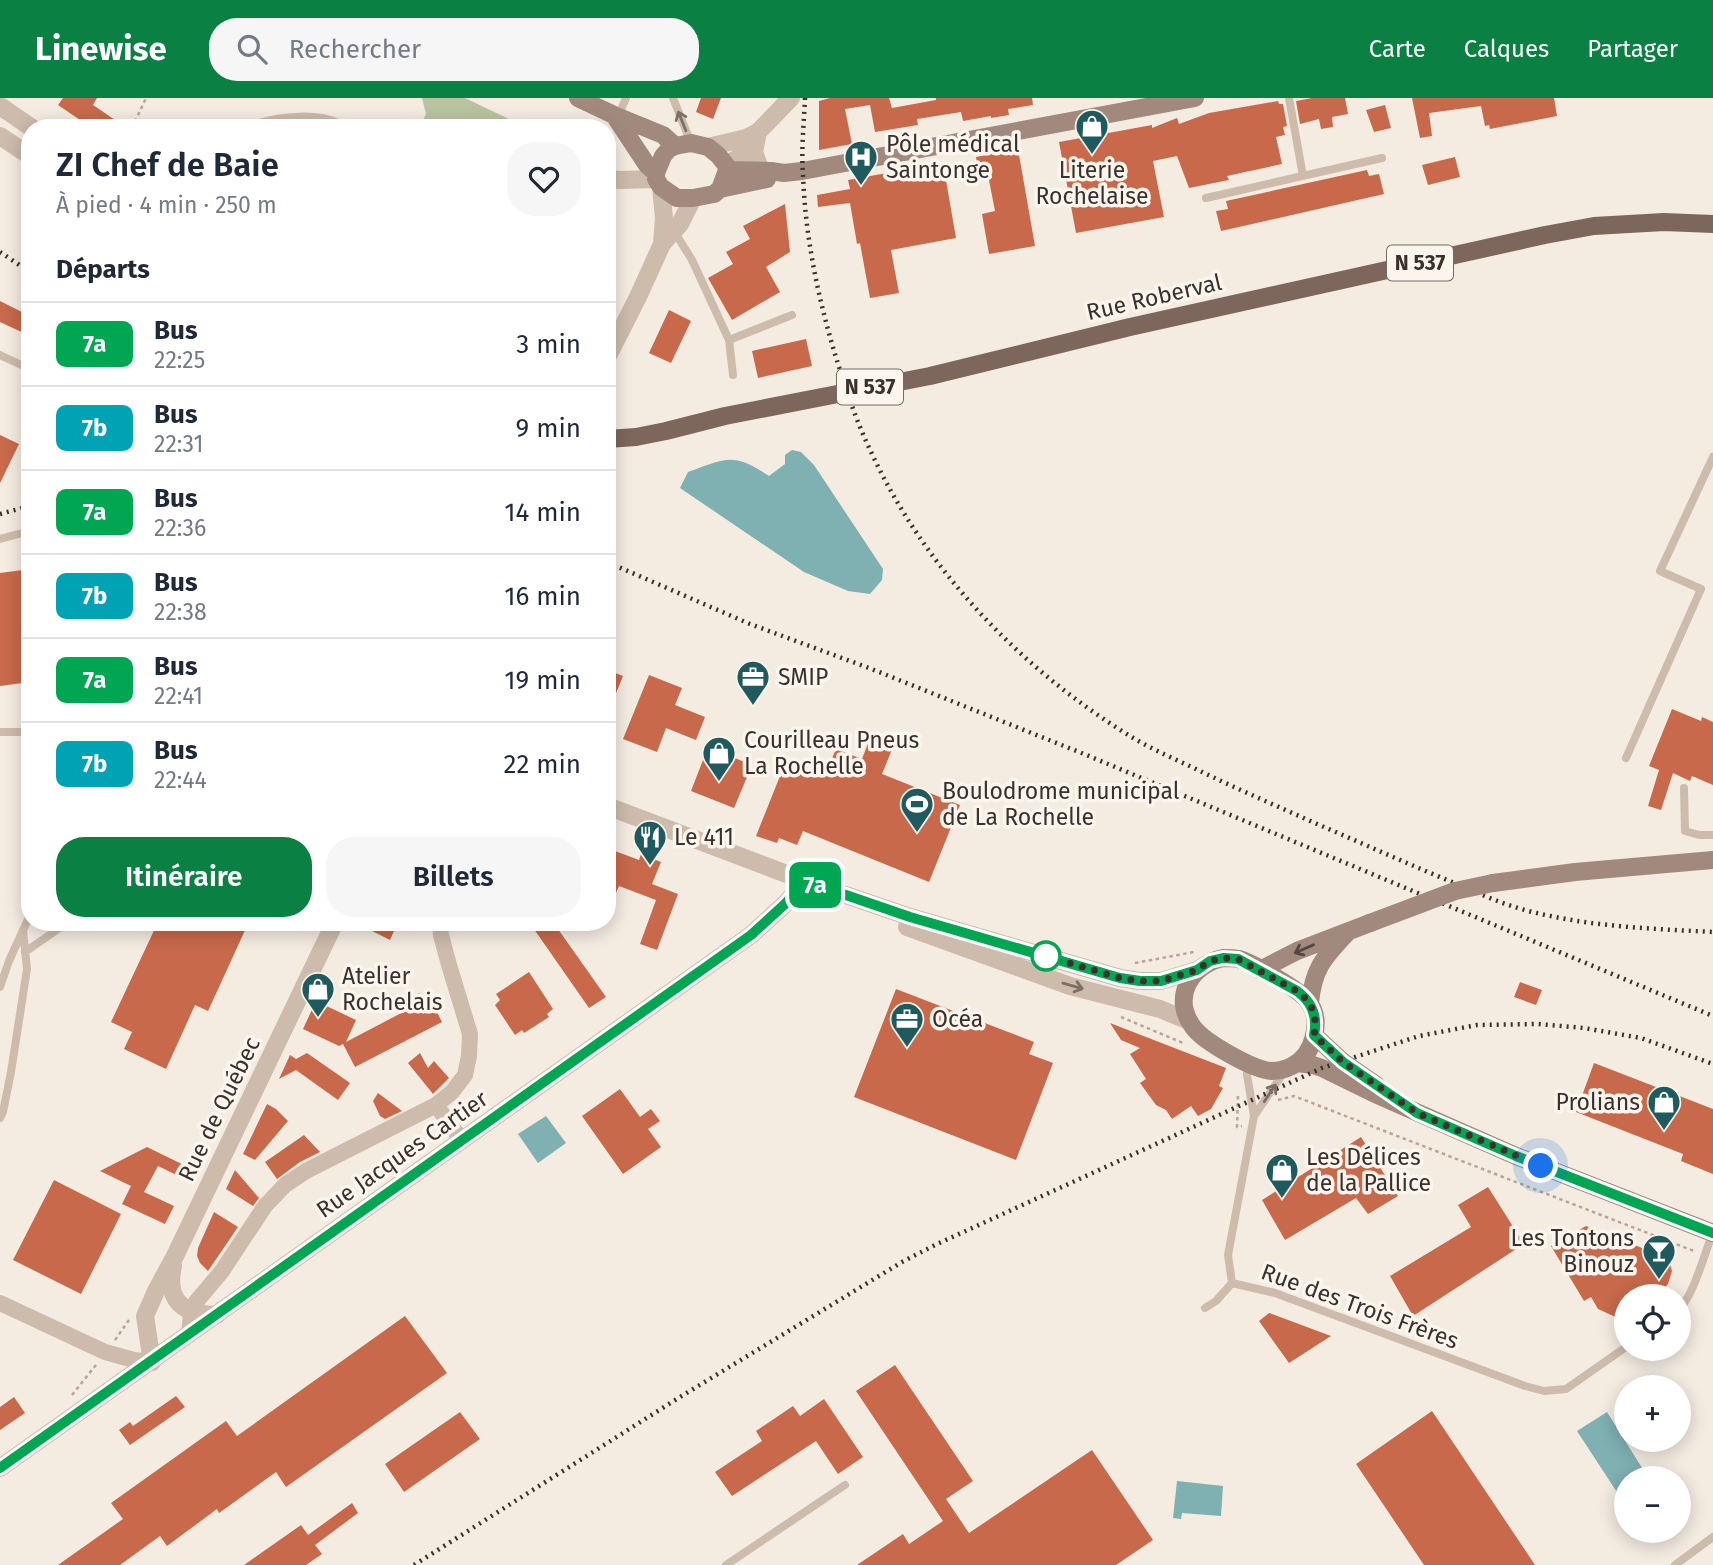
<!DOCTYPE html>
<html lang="fr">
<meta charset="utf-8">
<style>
body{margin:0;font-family:"Fira Sans",sans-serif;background:#f6f6f7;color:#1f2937;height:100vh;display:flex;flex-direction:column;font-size:26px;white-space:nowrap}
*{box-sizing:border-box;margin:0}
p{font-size:23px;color:#747a83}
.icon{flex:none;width:38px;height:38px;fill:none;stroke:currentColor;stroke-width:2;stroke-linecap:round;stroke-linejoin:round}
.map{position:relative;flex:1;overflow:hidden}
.drawer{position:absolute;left:21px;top:21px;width:595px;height:812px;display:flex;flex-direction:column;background:#fff;border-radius:28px;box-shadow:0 4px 18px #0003}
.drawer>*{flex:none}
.badge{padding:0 14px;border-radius:10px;font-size:24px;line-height:46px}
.controls{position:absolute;left:1614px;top:1186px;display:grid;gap:14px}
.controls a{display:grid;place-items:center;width:77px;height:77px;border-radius:50%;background:#fff;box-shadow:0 4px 18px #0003;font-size:35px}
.you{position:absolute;width:35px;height:35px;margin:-18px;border:5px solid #fff;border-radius:50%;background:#1a73e8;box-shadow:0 0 0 10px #1a73e833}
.map>.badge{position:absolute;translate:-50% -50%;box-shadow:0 0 0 4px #fff}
h2{padding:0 35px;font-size:26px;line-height:63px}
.round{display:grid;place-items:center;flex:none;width:74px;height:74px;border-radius:28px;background:#f6f6f7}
.overview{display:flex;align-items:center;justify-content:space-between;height:119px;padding:0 35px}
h1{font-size:33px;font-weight:600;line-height:52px}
.cta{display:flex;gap:14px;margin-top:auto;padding:14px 35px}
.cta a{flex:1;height:80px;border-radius:28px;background:#0b8043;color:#fff;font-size:28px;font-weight:600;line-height:80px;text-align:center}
.cta a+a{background:#f6f6f7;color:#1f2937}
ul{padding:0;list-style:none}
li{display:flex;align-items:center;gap:21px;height:84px;padding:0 35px;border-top:2px solid #e0e1e3}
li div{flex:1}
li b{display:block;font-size:26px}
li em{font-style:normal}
li .badge{min-width:77px;font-weight:700;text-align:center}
header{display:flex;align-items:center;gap:42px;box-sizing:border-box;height:98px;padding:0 35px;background:#0b8043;color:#fff}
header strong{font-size:33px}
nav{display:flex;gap:38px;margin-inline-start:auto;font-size:24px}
.search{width:490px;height:63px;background:#f6f6f7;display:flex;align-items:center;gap:18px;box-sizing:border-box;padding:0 24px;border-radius:28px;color:#747a83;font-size:26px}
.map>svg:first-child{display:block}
.green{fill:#b8c4a0}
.water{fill:#7fb0b2}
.building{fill:#c8694b}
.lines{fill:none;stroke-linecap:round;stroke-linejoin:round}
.path{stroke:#b9a596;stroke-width:2.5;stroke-dasharray:3.5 3.5;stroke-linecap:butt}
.service{stroke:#cdbbac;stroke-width:8}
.minor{stroke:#cdbbac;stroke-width:16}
.tertiary{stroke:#cdbbac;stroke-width:18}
.secondary{stroke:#a18a7d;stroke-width:18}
.primary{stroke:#7d675c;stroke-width:18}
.rail{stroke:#3b302b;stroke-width:4.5;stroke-dasharray:2 5;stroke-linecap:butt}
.secondary-bridge{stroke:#a18a7d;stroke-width:18}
.oneway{stroke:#7d6f65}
.oneway2{stroke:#544640}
.line-casing{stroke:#fff;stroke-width:16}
.line{stroke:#00a651;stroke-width:10}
.walk{stroke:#3b302b;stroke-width:7;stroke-dasharray:0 12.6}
.stop-dot{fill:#fff;stroke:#00a651;stroke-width:3.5}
.labels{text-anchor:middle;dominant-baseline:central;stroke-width:7;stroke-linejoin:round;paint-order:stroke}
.shield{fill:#fbf5ee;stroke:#756b66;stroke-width:2}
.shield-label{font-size:21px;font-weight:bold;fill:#3b302b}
.poi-label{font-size:23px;fill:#3b302b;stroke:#fbf5ee;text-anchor:start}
.street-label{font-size:23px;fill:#3b302b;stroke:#fbf5ee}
</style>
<header>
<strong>Linewise</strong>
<div class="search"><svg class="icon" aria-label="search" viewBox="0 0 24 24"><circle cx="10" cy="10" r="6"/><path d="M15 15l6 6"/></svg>Rechercher</div>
<nav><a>Carte</a><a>Calques</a><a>Partager</a></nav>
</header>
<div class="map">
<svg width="1713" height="1467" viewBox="0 0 1713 1467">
<rect width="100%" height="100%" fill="#f4ebe1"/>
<path class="green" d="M422 0H465L528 30H419L426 16Z"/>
<path class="water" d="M792 352 801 354 814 367 883 471 882 482 870 496 848 493 804 474 680 390 688 374C727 360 733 354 769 378L785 366V357Z
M546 1018 566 1045 538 1065 518 1036Z
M1607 1314 1649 1381H1626V1408L1577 1333Z
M1177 1383 1223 1388 1221 1418 1182 1415 1181 1421 1173 1420Z"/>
<path class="building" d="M63 0H97L93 7 127 30H92L58 7Z
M701 0H721L713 21 696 14Z
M830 0H889L892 10 936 2V0H1032L1033 7 1008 11 1009 17 991 20V18L963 23 961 14 917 21 918 27 875 34 870 7 845 11 852 46 819 52V3Z
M1312 0H1345L1348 16 1332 19 1333 29 1321 31 1319 21 1300 26 1296 3Z
M1412 0H1554L1557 18 1490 31 1489 27 1485 28 1481 8 1429 15 1432 38 1420 40Z
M1278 3 1279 6H1283L1287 28 1283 29 1285 37 1276 39 1282 66 1227 78 1229 82 1189 90 1177 58 1153 63 1164 119 1076 135 1059 44 1152 27V30L1177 20 1179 26 1209 15Z
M1385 7 1391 30 1374 34 1366 12Z
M1018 51 1035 148 989 156 982 116 995 113 988 77 979 78 976 59Z
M1455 59 1460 79 1428 87 1422 67Z
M943 65 956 140 891 152 899 195 870 200 860 145 857 146 850 105 818 109 817 97 850 91 848 82Z
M1367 72 1369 78 1379 76 1384 96 1221 133 1216 113 1228 111 1226 103Z
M785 106 790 154 766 169 780 194 732 222 708 180 733 166 726 154 750 141 743 128Z
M0 203 30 218V238L0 224Z
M669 212 691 223 671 265 649 255Z
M806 241 812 268 758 280 752 253Z
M0 337 19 346 0 385Z
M30 471V584L0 588V475Z
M607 572 623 578 608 615 607 614Z
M649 577 682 590 675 607 705 619 696 642 666 630 657 654 623 641Z
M1672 611 1701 623 1702 619 1713 624V687L1692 678 1690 683 1673 675 1661 712 1648 708 1659 672 1649 668Z
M870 640 893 649 882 676 960 707 929 784 803 733 797 747 779 740 777 745 756 738 784 668 797 673 799 668 816 674 819 667 828 670 836 651 862 661Z
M708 649 752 667 734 710 691 693Z
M607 750 639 762 641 756 661 764 652 786 678 796 657 852 640 846 656 802 619 788 607 816Z
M158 824H239L247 828 208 913 195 907 166 971 124 951 132 934 111 924Z
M376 824H398L390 842 372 833Z
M529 824H553L606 899 589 910Z
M529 874 553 911 547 916 549 919 524 935 522 932 515 937 495 907 500 902 496 896Z
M1520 884 1542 892 1536 907 1514 899Z
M896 891 1034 944 1029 956 1053 965 1016 1062 854 999Z
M419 895 438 905 442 912 437 914 442 924 355 969 343 946 339 948 303 931 316 903 356 922 346 944 407 912 402 903Z
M1110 925 1226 970 1219 988 1223 990 1211 1011 1198 1018 1191 1008 1172 1021 1166 1012 1156 1007 1140 985 1146 981 1130 956 1140 950 1121 942Z
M307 955 350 985 338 1002 296 972 279 981 290 957 296 961Z
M420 955 428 970 434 963 449 980 433 996 408 965Z
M1594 965 1713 1011V1076L1681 1063 1683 1056 1576 1014Z
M620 991 640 1019 651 1011 660 1023 648 1031 661 1049 623 1076 582 1018Z
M378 995 402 1013 385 1021 380 1018 373 1003Z
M267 1006 276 1011 288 1023 255 1062 243 1056Z
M304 1037 320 1054 300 1064 277 1081 265 1064Z
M1361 1039 1398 1098 1368 1116 1356 1100 1285 1142 1262 1102Z
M147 1049 196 1073 191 1084 158 1068 144 1094 174 1108 165 1126 122 1106 131 1088 100 1073Z
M235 1072 259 1100 253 1108 226 1091Z
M54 1082 121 1116 81 1196 13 1162Z
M1488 1089 1524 1146 1413 1218 1390 1178 1471 1129 1458 1107Z
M214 1114 238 1129 208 1173 200 1165 197 1158 198 1150Z
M1586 1128 1665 1159 1669 1163 1672 1173 1668 1186 1661 1194 1653 1199H1626V1217L1620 1221 1598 1211 1591 1199 1584 1203 1551 1148Z
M1269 1215 1331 1238 1289 1265 1259 1223Z
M405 1218 447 1275 286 1389 276 1374 219 1415 217 1411 167 1448 160 1438 120 1467H58L123 1421 111 1405 226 1323 237 1338Z
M895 1267 973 1383 946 1401 969 1435 1092 1352 1153 1442 1116 1467H857L903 1436 909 1446 943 1423 856 1293Z
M176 1298 185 1309 130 1347 119 1332 130 1324 133 1328Z
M14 1299 25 1315 0 1332V1309Z
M824 1301 863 1359 838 1376 816 1343 732 1398 715 1374 762 1343 756 1333 793 1308 800 1318Z
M1432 1313 1535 1467H1424L1356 1366Z
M460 1314 480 1341 404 1394 385 1366Z
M352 1405 358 1415 315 1447 322 1456 306 1467H244L301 1427 308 1437Z"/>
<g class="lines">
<path class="path" d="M132 30 146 0
M1135 865 1194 854
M1121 919 1183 945
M1238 998 1237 1029 1242 1028
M1278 1002 1294 998 1694 1153
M115 1242 129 1222
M72 1297 96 1267"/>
<path class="service" d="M673 0 691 45
M1289 0 1303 78
M618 19 626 0
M1206 100 1382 60
M674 133 692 162 729 242 733 277
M729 242 792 217
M0 257 30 271
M0 441 30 433
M0 634H30
M1626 660 1701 491 1660 473 1713 359
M1684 690 1685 733 1699 737H1713
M25 854 68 824
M0 889 9 863 30 817
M1247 965V977L1254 1018 1228 1157 1232 1185 1275 1195 1525 1288 1544 1293 1566 1291 1626 1249
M1254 1018 1284 974
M0 1020 3 1014 11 974 27 871 23 832
M1205 1210 1216 1203 1232 1185
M1678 1212C1693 1200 1705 1154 1713 1134
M726 1467 845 1387
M1675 1467 1713 1439"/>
<path class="minor" d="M436 1007 462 1043
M0 1205 105 1254 134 1262 152 1264
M189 1237 191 1214 196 1204 222 1173 265 1108 285 1087 306 1073 436 1007 452 994 465 977 469 958 470 936 449 867 441 837 440 824"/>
<path class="tertiary" d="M0 8 32 30
M260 30C282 23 317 20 337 30
M758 34 754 54 761 73
M0 38 30 58
M708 49 746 40 758 34 791 0
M726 67 743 57 755 46
M607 81 620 82 656 81
M661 89 664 120 662 146
M607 260 638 199 662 146 680 126 693 100
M607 708 805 783 910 819 1120 880 1140 883H1161L1197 872
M907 829 1070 888 1160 911 1189 923
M173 1168C165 1203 184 1217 217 1217
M152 1264 145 1218 156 1193 175 1158 335 824
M0 1370 751 837 785 806 805 783"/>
<path class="secondary" d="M578 0 614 17 663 37 675 48
M614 17 647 67 656 75
M691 45 708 49 718 57 726 67 727 72 720 91 714 96 693 100H677L661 89 656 81V75L663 58 669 51 675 48Z
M727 72 771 73 784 75 802 73 1195 0
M720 91 767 81
M1493 785 1575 774 1713 762
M1223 860C1228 860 1234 860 1239 861 1253 865 1300 892 1308 903 1316 913 1317 926 1314 938 1311 951 1304 962 1292 968 1286 971 1279 973 1272 973 1253 972 1204 944 1193 929 1171 899 1191 867 1223 860Z
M1260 872 1297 853 1370 825
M1310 905C1313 872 1323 860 1346 836
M1314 937 1343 964 1376 987
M1297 965 1313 967 1322 970 1373 995 1516 1058 1713 1135"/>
<path class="primary" d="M607 341 636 339 666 333 725 318 930 278 1130 229 1545 137 1594 128 1664 124 1713 126"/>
<path class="rail" d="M805 0C804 25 801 51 803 76 805 134 816 190 832 246 843 283 855 321 872 356 926 472 1021 571 1130 638 1151 651 1175 661 1198 672 1237 691 1277 708 1317 726 1364 746 1410 767 1457 786 1484 798 1512 810 1541 816 1598 829 1655 831 1713 834
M0 154 30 174
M0 416 30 408
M607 464 750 526 869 570 1084 656 1713 918
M414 1467 680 1299 902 1164 935 1147 1322 970 1419 938 1477 927 1538 926 1584 930 1641 940 1713 966"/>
<path class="secondary-bridge" d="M1370 825 1455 793 1493 785"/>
</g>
<defs><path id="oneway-shaft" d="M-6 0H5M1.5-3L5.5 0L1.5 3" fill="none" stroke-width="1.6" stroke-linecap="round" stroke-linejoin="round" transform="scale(1.75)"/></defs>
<g class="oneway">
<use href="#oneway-shaft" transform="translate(682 23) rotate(-112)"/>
<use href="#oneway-shaft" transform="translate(1073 888) rotate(16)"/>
<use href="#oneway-shaft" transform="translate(1270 995) rotate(-56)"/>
</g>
<use class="oneway2" href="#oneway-shaft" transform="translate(1304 851) rotate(156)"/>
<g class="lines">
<defs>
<path id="line" d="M0 1370 751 837 785 806 805 783 910 819 1120 880 1140 883H1161L1197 872 1210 863 1223 860 1238 861 1297 893C1312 904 1318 918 1314 937L1343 964 1417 1015 1516 1058 1713 1135"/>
</defs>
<use href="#line" class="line-casing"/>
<use href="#line" class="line"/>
<path class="walk" d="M1046 858 1120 880 1140 883H1161L1197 872 1210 863 1223 860 1238 861 1297 893C1312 904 1318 918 1314 937L1343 964 1417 1015 1541 1068"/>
</g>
<defs>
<symbol id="shop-pin" viewBox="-11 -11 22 30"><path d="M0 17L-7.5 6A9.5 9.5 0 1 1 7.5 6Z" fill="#1f5a5e" stroke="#fbf5ee"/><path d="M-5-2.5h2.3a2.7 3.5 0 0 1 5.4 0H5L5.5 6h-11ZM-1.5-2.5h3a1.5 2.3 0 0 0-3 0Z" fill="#fff"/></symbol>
<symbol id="hospital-pin" viewBox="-11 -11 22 30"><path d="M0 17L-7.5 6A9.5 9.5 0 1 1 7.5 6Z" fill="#1f5a5e" stroke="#fbf5ee"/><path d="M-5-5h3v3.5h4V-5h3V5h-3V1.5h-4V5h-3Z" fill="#fff"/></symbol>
<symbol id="office-pin" viewBox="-11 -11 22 30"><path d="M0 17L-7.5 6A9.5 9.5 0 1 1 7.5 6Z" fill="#1f5a5e" stroke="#fbf5ee"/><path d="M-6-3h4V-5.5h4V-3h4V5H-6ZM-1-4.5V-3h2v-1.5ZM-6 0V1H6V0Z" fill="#fff"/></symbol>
<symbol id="stadium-pin" viewBox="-11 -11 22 30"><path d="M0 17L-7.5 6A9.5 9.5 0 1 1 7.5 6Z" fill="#1f5a5e" stroke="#fbf5ee"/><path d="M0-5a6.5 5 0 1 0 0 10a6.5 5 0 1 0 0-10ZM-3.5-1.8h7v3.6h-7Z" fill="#fff"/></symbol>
<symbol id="restaurant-pin" viewBox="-11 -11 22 30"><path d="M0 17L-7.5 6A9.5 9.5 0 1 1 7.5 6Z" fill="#1f5a5e" stroke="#fbf5ee"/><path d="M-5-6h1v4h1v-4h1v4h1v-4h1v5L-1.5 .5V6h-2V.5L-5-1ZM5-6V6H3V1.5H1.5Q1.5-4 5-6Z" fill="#fff"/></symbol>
<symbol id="bar-pin" viewBox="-11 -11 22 30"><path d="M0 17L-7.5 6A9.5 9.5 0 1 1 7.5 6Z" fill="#1f5a5e" stroke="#fbf5ee"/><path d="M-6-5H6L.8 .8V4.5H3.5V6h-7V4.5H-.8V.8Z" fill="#fff"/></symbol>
</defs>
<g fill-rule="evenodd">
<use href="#shop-pin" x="1073" y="9" width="38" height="52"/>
<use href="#hospital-pin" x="842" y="40" width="38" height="52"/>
<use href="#office-pin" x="734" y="560" width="38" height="52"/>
<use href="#shop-pin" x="700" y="636" width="38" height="52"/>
<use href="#stadium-pin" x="898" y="687" width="38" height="52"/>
<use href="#restaurant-pin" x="631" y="720" width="38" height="52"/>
<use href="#shop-pin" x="299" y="872" width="38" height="52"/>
<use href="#office-pin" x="888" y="902" width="38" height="52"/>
<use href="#shop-pin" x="1645" y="985" width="38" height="52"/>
<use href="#shop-pin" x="1263" y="1053" width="38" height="52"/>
<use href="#bar-pin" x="1640" y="1134" width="38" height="52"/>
</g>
<circle class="stop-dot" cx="1046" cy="858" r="14"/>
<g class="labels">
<g class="shield">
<rect x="1387" y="147.5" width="66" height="35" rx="5"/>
<rect x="837" y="271.5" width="66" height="35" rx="5"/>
</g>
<g class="shield-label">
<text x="1420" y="165">N 537</text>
<text x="870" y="289">N 537</text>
</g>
<g class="poi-label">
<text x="886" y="46">Pôle médical<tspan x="886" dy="26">Saintonge</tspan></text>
<text x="1092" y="72" text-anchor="middle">Literie<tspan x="1092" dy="26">Rochelaise</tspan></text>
<text x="778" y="579">SMIP</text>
<text x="744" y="642">Courilleau Pneus<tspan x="744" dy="26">La Rochelle</tspan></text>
<text x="942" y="693">Boulodrome municipal<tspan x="942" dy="26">de La Rochelle</tspan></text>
<text x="674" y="739">Le 411</text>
<text x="342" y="878">Atelier<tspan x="342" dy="26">Rochelais</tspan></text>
<text x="932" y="921">Océa</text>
<text x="1640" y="1004" text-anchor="end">Prolians</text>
<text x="1306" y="1059">Les Délices<tspan x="1306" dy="26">de la Pallice</tspan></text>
<text x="1634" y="1140" text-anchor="end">Les Tontons<tspan x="1634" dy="26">Binouz</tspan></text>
</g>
<g class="street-label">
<text transform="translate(1154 199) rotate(-13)">Rue Roberval</text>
<text transform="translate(219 1011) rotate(-64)">Rue de Québec</text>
<text transform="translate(402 1056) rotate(-35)">Rue Jacques Cartier</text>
<text transform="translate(1360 1208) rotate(20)">Rue des Trois Frères</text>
</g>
</g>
</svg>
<div class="controls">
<a><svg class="icon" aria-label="locate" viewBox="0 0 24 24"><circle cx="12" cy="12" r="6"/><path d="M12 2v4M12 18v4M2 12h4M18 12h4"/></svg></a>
<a>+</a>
<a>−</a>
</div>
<div class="you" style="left:1541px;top:1068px"></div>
<b class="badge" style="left:815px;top:787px;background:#00a651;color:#fff">7a</b>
<section class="drawer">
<div class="overview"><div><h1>ZI Chef de Baie</h1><p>À pied · 4 min · 250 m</p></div><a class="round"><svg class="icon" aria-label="heart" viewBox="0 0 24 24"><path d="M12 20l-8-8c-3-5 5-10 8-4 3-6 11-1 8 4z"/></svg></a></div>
<h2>Départs</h2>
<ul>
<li><span class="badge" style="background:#00a651;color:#fff">7a</span><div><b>Bus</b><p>22:25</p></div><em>3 min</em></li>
<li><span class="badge" style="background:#00a3b4;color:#fff">7b</span><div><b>Bus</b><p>22:31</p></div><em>9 min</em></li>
<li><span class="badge" style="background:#00a651;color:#fff">7a</span><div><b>Bus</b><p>22:36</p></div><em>14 min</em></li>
<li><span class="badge" style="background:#00a3b4;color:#fff">7b</span><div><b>Bus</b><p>22:38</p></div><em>16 min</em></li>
<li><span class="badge" style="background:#00a651;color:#fff">7a</span><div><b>Bus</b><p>22:41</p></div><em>19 min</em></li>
<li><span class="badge" style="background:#00a3b4;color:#fff">7b</span><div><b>Bus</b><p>22:44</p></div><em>22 min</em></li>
</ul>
<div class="cta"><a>Itinéraire</a><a>Billets</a></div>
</section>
</div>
